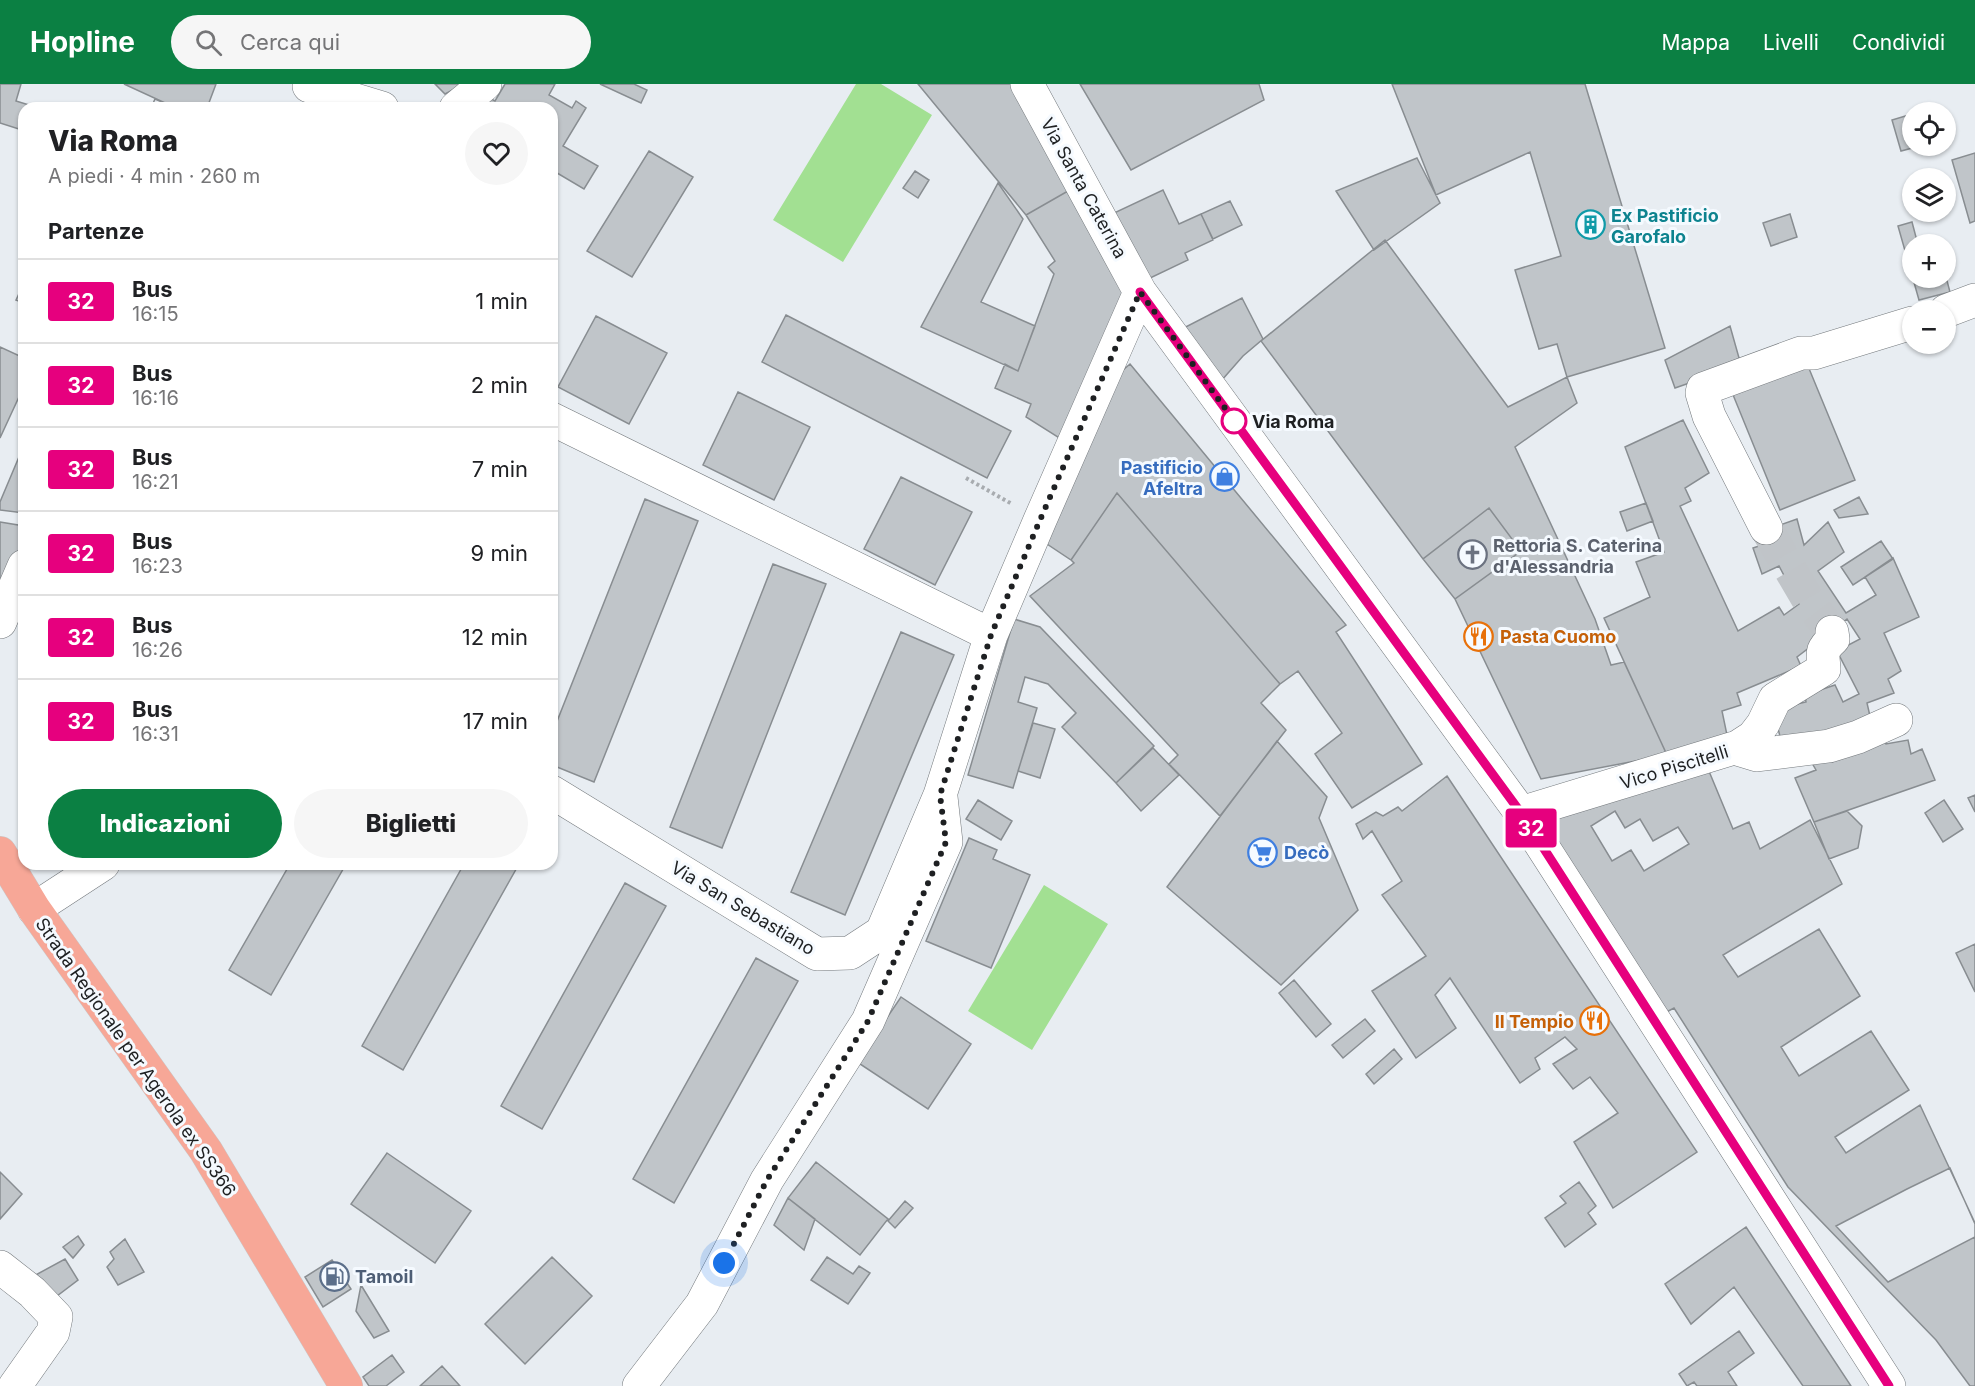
<!DOCTYPE html>
<html lang="it">
<meta charset="utf-8">
<style>
body{margin:0;font-family:Inter,sans-serif;background:#f6f6f6;color:#202124;height:100vh;display:flex;flex-direction:column;font-size:22px;white-space:nowrap}
*{box-sizing:border-box;margin:0}
p{font-size:20px;color:#757577}
.icon{flex:none;width:33px;height:33px;fill:none;stroke:currentColor;stroke-width:2;stroke-linecap:round;stroke-linejoin:round}
.map{position:relative;flex:1;overflow:hidden}
.side{position:absolute;left:18px;top:18px;width:540px;height:768px;display:flex;flex-direction:column;background:#fff;border-radius:18px;box-shadow:0 2px 4px #0004}
.side>*{flex:none}
.badge{padding:0 12px;border-radius:4px;font-size:21px;line-height:39px}
.tools{position:absolute;left:1902px;top:18px;display:grid;gap:12px}
.tools a{display:grid;place-items:center;width:54px;height:54px;border-radius:50%;background:#fff;box-shadow:0 2px 4px #0004;font-size:30px}
.you{position:absolute;width:30px;height:30px;margin:-15px;border:4px solid #fff;border-radius:50%;background:#1a73e8;box-shadow:0 0 0 9px #1a73e833}
.map>.badge{position:absolute;translate:-50% -50%;box-shadow:0 0 0 3px #fff}
h2{padding:0 30px;font-size:22px;line-height:54px}
.round{display:grid;place-items:center;flex:none;width:63px;height:63px;border-radius:32px;background:#f6f6f6}
.headline{display:flex;align-items:center;justify-content:space-between;height:102px;padding:0 30px}
h1{font-size:28px;font-weight:800;line-height:45px}
.button{display:flex;gap:12px;margin-top:auto;padding:12px 30px}
.button a{flex:1;height:69px;border-radius:36px;background:#0b8043;color:#fff;font-size:24px;font-weight:800;line-height:69px;text-align:center}
.button a+a{background:#f6f6f6;color:#202124}
ul{padding:0;list-style:none}
li{display:flex;align-items:center;gap:18px;height:84px;padding:0 30px;border-top:2px solid #e0e0e0}
li div{flex:1}
li b{display:block;font-size:22px}
li em{font-style:normal}
li .badge{min-width:66px;font-weight:700;text-align:center}
header{display:flex;align-items:center;gap:36px;box-sizing:border-box;height:84px;padding:0 30px;background:#0b8043;color:#fff}
header strong{font-size:28px}
nav{display:flex;gap:33px;margin-inline-start:auto;font-size:21px}
.search{width:420px;height:54px;background:#f6f6f6;display:flex;align-items:center;gap:15px;box-sizing:border-box;padding:0 21px;border-radius:33px;color:#757577;font-size:22px}
.map>svg:first-child{display:block}
.green{fill:#a2e092}
.building{fill:#c0c5c9;stroke:#888d91;stroke-width:1.5;fill-rule:evenodd}
.lines{fill:none;stroke-linecap:round;stroke-linejoin:round}
.minor-tunnel{stroke:#c0c4c8;stroke-width:33;stroke-dasharray:33 16;stroke-linecap:butt}
.minor-casing{stroke:#74797d;stroke-width:34}
.major-casing{stroke:#c9c9ca;stroke-width:34}
.path{stroke:#a8acb0;stroke-width:4;stroke-dasharray:3 3;stroke-linecap:butt}
.minor{stroke:#fff;stroke-width:33}
.major{stroke:#f7a797;stroke-width:33}
.line-casing{stroke:#fff;stroke-width:14}
.line{stroke:#e6007e;stroke-width:9}
.walk{stroke:#1e2022;stroke-width:6;stroke-dasharray:0 10.8}
.stop-dot{fill:#fff;stroke:#e6007e;stroke-width:3}
.labels{text-anchor:middle;dominant-baseline:central;stroke-width:6;stroke-linejoin:round;paint-order:stroke}
.street-label{font-size:18px;fill:#1e2022;stroke:#f5faff}
.culture-label{font-size:18px;font-weight:bold;fill:#0d838f;stroke:#f5faff;text-anchor:start}
.stop-label{font-size:18px;font-weight:bold;fill:#1e2022;stroke:#f5faff;text-anchor:start}
.shop-label{font-size:18px;font-weight:bold;fill:#366cbe;stroke:#f5faff;text-anchor:end}
.worship-label{font-size:18px;font-weight:bold;fill:#5b616d;stroke:#f5faff;text-anchor:start}
.food-label{font-size:18px;font-weight:bold;fill:#c56008;stroke:#f5faff;text-anchor:start}
.service-label{font-size:18px;font-weight:bold;fill:#4e5e75;stroke:#f5faff;text-anchor:start}
</style>
<header>
<strong>Hopline</strong>
<div class="search"><svg class="icon" aria-label="search" viewBox="0 0 24 24"><circle cx="10" cy="10" r="6"/><path d="M15 15l6 6"/></svg>Cerca qui</div>
<nav><a>Mappa</a><a>Livelli</a><a>Condividi</a></nav>
</header>
<div class="map">
<svg width="1975" height="1302" viewBox="0 0 1975 1302">
<rect width="100%" height="100%" fill="#e8edf2"/>
<path class="green" d="M856 0H881L932 31 843 178 773 136Z
M1044 801 1108 840 1032 966 968 927Z"/>
<path class="building" d="M0 0H21L16 17 29 21 28 24H24L22 46 0 39Z
M124 0H216L207 24H176Z
M435 0H464L445 10Z
M505 0H555L549 11 572 24 576 17 586 24 563 62 598 82 584 105 552 86V24H470L480 9 495 17Z
M600 0H634L647 6 641 19Z
M918 0H1015L1068 107 1026 131Z
M1080 0H1259L1264 16 1131 86Z
M1392 0H1585L1665 264 1567 293 1557 260 1539 265 1515 186 1561 172 1530 68 1436 111Z
M155 15 176 24H151Z
M155 15 176 24H151Z
M1934 24 1935 28H1918Z
M1912 30V62H1920L1901 67 1892 36Z
M649 67 693 93 632 193 587 167Z
M1975 69V137L1970 139 1952 76Z
M1417 74 1440 119 1374 166 1336 107Z
M915 87 929 96 918 114 903 104Z
M998 99 1023 135 981 218 1035 242 1018 287 921 243Z
M1163 106 1179 140 1201 130 1213 156 1185 169 1188 176 1146 196 1114 129Z
M1068 107 1125 202 1064 357 1026 333 1031 320 995 304 1005 280 1018 287 1054 190 1048 183 1055 177 1026 131Z
M1230 117 1242 141 1213 155 1201 130Z
M1790 130 1797 153 1771 162 1763 139Z
M1912 138 1917 157 1935 152 1937 160H1912V194L1946 193 1950 208 1919 216 1898 142Z
M1385 156 1508 323 1567 293 1577 319 1515 363 1595 535 1611 581 1624 578 1667 671 1541 695 1455 515 1521 467 1489 424 1423 475 1261 257Z
M23 201H24V219L16 216Z
M1242 214 1263 255 1243 272 1214 305 1172 250Z
M786 231 1011 347 987 394 762 278Z
M596 232 667 269 629 340 558 303Z
M1730 242 1741 281 1675 304 1665 276Z
M0 263 24 274V302L0 354Z
M1803 270 1855 396 1780 426 1729 301Z
M1130 280 1346 541 1336 548 1422 680 1352 724 1315 670 1342 649 1298 587 1280 600 1117 409 1071 476 1047 460 1114 294Z
M738 308 810 343 774 416 703 381Z
M1683 336 1709 389 1685 404 1691 417 1680 422 1738 547 1779 523 1784 531 1799 520 1779 482 1762 490 1753 464 1771 458 1766 446 1797 435 1804 461 1828 438 1844 468 1818 487 1846 529 1876 511 1865 493 1893 474 1919 533 1884 549 1901 587 1888 595 1894 609 1867 619 1872 641 1782 660 1775 633 1780 624 1806 618 1805 611 1835 601 1843 618 1859 610 1837 567 1860 555 1847 535 1797 573 1801 582 1737 609 1741 621 1722 627 1727 651 1667 671 1604 534 1650 513 1636 478 1664 468 1625 363Z
M24 361V429L0 426V418Z
M901 393 972 428 935 501 864 465Z
M1117 409 1280 600 1261 619 1286 646 1220 732 1169 680 1178 671 1030 512 1074 479 1071 476Z
M1859 413 1868 430 1839 434 1834 426Z
M645 415 698 437 594 698 552 681V650Z
M1646 419 1653 437 1627 447 1620 428Z
M1489 424 1521 467 1455 515 1423 475Z
M0 438 24 442V461L0 516Z
M1881 457 1893 475 1853 501 1841 483Z
M773 480 826 500 722 764 670 743Z
M1014 535 1040 543 1154 662 1116 699 1062 643 1076 629 1048 600 1025 593 1018 618 1037 624 1013 704 968 691Z
M901 548 954 571 845 831 791 808Z
M1033 639 1055 645 1040 694 1018 687Z
M1882 647 1886 660 1908 656 1911 670 1922 665 1935 696 1814 738 1795 694 1816 686 1812 679Z
M1277 657 1327 713 1319 734 1358 826 1281 901 1167 803Z
M1153 664 1179 691 1141 727 1116 699Z
M1706 680 1733 745 1749 738 1760 765 1810 736 1842 800 1723 871 1738 893 1819 845 1860 912 1781 963 1799 992 1871 947 1909 1006 1835 1053 1846 1069 1920 1021 1975 1139V1302H1970L1936 1256 1788 1103 1674 924 1661 931 1540 728ZM1615 727 1625 744 1640 735 1653 757 1678 743 1689 760 1644 787 1631 766 1612 777 1591 742Z
M1447 692 1697 1068 1613 1124 1574 1058 1618 1029 1590 993 1573 1005 1553 980 1577 965 1565 953 1535 974 1540 985 1520 999 1450 894 1435 911 1456 944 1416 974 1372 907 1426 872 1382 811 1402 797 1372 747 1363 755 1356 740 1376 728 1383 732 1398 723 1402 727Z
M1975 711V728L1968 714Z
M978 716 1012 737 1001 756 966 735Z
M1944 716 1963 745 1943 758 1925 729Z
M1847 727 1862 742 1858 764 1829 775 1814 738Z
M969 754 997 766 993 775 1030 791 991 884 926 857Z
M290 780H346L271 911 229 886Z
M464 780H519L403 986 362 962Z
M625 799 666 822 542 1045 501 1022Z
M1975 860V908L1956 869Z
M756 874 798 897 674 1119 633 1095Z
M1294 896 1331 940 1316 953 1279 909Z
M901 913 971 960 928 1025 857 978Z
M1365 935 1375 947 1343 974 1332 961Z
M1394 965 1402 975 1374 1000 1366 990Z
M387 1069 471 1127 435 1179 351 1120Z
M816 1078 888 1135 860 1171 788 1114Z
M1950 1084 1975 1140V1153L1888 1198 1836 1142 1907 1105Z
M0 1088 22 1110 0 1135Z
M1579 1098 1596 1122 1588 1129 1596 1140 1565 1163 1545 1134 1566 1119 1560 1112Z
M788 1114 815 1135 804 1166 774 1141Z
M905 1117 913 1124 895 1144 888 1137Z
M1746 1143 1851 1302H1803L1734 1203 1691 1240 1665 1200Z
M78 1152 84 1161 73 1174 63 1163Z
M125 1155 144 1188 118 1201 107 1183 114 1175 110 1168Z
M552 1173 592 1212 525 1280 485 1240Z
M827 1173 853 1190 859 1182 870 1189 848 1220 811 1196Z
M65 1175 78 1196 53 1215 32 1193Z
M332 1176 351 1205 323 1223 305 1193Z
M361 1201 389 1247 374 1254 356 1227Z
M1739 1247 1754 1269 1728 1288 1737 1302H1697L1694 1298 1687 1302 1679 1290Z
M392 1271 404 1288 386 1302H369L363 1293Z
M442 1282 460 1302H420Z"/>
<g class="lines">
<path class="minor-tunnel" d="M1766 444 1811 521 1832 548"/>
<defs>
<path id="minor" d="M1027 0 1140 208 1521 729 1889 1302
M309 2 382 24
M456 24 485 0
M1946 227 1975 216
M552 335 991 551
M1766 444 1709 332 1702 309 1703 305 1801 269H1814L1912 239
M0 538 24 482
M1736 664 1753 653 1763 640 1775 615 1824 585C1823 569 1820 567 1833 555L1832 548
M552 708 817 870 850 869 882 848 940 711 991 551 1040 436 1140 208
M1521 729 1734 664 1757 671 1829 662 1858 653 1896 636
M34 825 103 780
M0 1183 32 1208 56 1233 53 1248 15 1302
M639 1302 702 1220 767 1096 868 937 946 758 941 713"/>
<path id="major" d="M0 769 34 825 206 1067 346 1302"/>
</defs>
<use href="#minor" class="minor-casing"/>
<use href="#major" class="major-casing"/>
<path class="path" d="M966 394 1012 420"/>
<use href="#minor" class="minor"/>
<use href="#major" class="major"/>
</g>
<g class="lines">
<defs>
<path id="line" d="M1140 208 1521 729 1889 1302"/>
</defs>
<use href="#line" class="line-casing"/>
<use href="#line" class="line"/>
<path class="walk" d="M724 1179 767 1096 868 937 946 758 940 711 991 551 1040 436 1140 208 1238 342 1234 337"/>
</g>
<defs>
<symbol id="building-ring" viewBox="-11 -11 22 22"><circle r="9.5" fill="#f5faff" stroke="#0f9aa8" stroke-width="1.5"/><path d="M-4-6H4V6H1V3H-1V6H-4ZM-2.5-4.3h1.7v1.8h-1.7ZM.8-4.3h1.7v1.8H.8ZM-2.5-1h1.7V.8h-1.7ZM.8-1h1.7V.8H.8Z" fill="#0f9aa8"/></symbol>
<symbol id="shop-ring" viewBox="-11 -11 22 22"><circle r="9.5" fill="#f5faff" stroke="#3f7fe0" stroke-width="1.5"/><path d="M-5-2.5h2.3a2.7 3.5 0 0 1 5.4 0H5L5.5 6h-11ZM-1.5-2.5h3a1.5 2.3 0 0 0-3 0Z" fill="#3f7fe0"/></symbol>
<symbol id="church-ring" viewBox="-11 -11 22 22"><circle r="9.5" fill="#f5faff" stroke="#6b7280" stroke-width="1.5"/><path d="M-1.2-6h2.4v3.5h3.3v2.4h-3.3V6h-2.4V-.1h-3.3v-2.4h3.3Z" fill="#6b7280"/></symbol>
<symbol id="restaurant-ring" viewBox="-11 -11 22 22"><circle r="9.5" fill="#f5faff" stroke="#e8710a" stroke-width="1.5"/><path d="M-5-6h1v4h1v-4h1v4h1v-4h1v5L-1.5 .5V6h-2V.5L-5-1ZM5-6V6H3V1.5H1.5Q1.5-4 5-6Z" fill="#e8710a"/></symbol>
<symbol id="supermarket-ring" viewBox="-11 -11 22 22"><circle r="9.5" fill="#f5faff" stroke="#3f7fe0" stroke-width="1.5"/><path d="M-6-5.5h2.5l.6 2H6L4.5 2H-2.5L-4.4-4H-6ZM-1.5 3.2a1.3 1.3 0 1 0 .1 0ZM3 3.2a1.3 1.3 0 1 0 .1 0Z" fill="#3f7fe0"/></symbol>
<symbol id="fuel-ring" viewBox="-11 -11 22 22"><circle r="9.5" fill="#f5faff" stroke="#5c6f8a" stroke-width="1.5"/><path d="M-5.5-6h7V0h2V4h1.3V-2.5L3-4.5l.8-.8L6-3V5H2.5V1h-1V6h-7ZM-4.2-4.7v3.2H.2V-4.7Z" fill="#5c6f8a"/></symbol>
</defs>
<g fill-rule="evenodd">
<use href="#building-ring" x="1574" y="124" width="33" height="33"/>
<use href="#shop-ring" x="1208" y="376" width="33" height="33"/>
<use href="#church-ring" x="1456" y="454" width="33" height="33"/>
<use href="#restaurant-ring" x="1462" y="536" width="33" height="33"/>
<use href="#supermarket-ring" x="1246" y="752" width="33" height="33"/>
<use href="#restaurant-ring" x="1578" y="920" width="33" height="33"/>
<use href="#fuel-ring" x="318" y="1176" width="33" height="33"/>
</g>
<circle class="stop-dot" cx="1234" cy="337" r="12"/>
<g class="labels">
<g class="street-label">
<text transform="translate(1084 104) rotate(61)">Via Santa Caterina</text>
<text transform="translate(1674 683) rotate(-17)">Vico Piscitelli</text>
<text transform="translate(743 824) rotate(31)">Via San Sebastiano</text>
<text transform="translate(136 973) rotate(55)">Strada Regionale per Agerola ex SS366</text>
</g>
<g class="culture-label">
<text x="1611" y="131">Ex Pastificio<tspan x="1611" dy="21">Garofalo</tspan></text>
</g>
<g class="stop-label">
<text x="1252" y="337">Via Roma</text>
</g>
<g class="shop-label">
<text x="1203" y="383">Pastificio<tspan x="1203" dy="21">Afeltra</tspan></text>
<text x="1284" y="768" text-anchor="start">Decò</text>
</g>
<g class="worship-label">
<text x="1493" y="461">Rettoria S. Caterina<tspan x="1493" dy="21">d'Alessandria</tspan></text>
</g>
<g class="food-label">
<text x="1500" y="552">Pasta Cuomo</text>
<text x="1574" y="937" text-anchor="end">Il Tempio</text>
</g>
<g class="service-label">
<text x="355" y="1192">Tamoil</text>
</g>
</g>
</svg>
<div class="tools">
<a><svg class="icon" aria-label="locate" viewBox="0 0 24 24"><circle cx="12" cy="12" r="6"/><path d="M12 2v4M12 18v4M2 12h4M18 12h4"/></svg></a>
<a><svg class="icon" aria-label="layers" viewBox="0 0 24 24"><path d="M12 4l9 5-9 5-9-5zM3 14l9 5 9-5"/></svg></a>
<a>+</a>
<a>−</a>
</div>
<div class="you" style="left:724px;top:1179px"></div>
<b class="badge" style="left:1531px;top:744px;background:#e6007e;color:#fff">32</b>
<section class="side">
<div class="headline"><div><h1>Via Roma</h1><p>A piedi · 4 min · 260 m</p></div><a class="round"><svg class="icon" aria-label="heart" viewBox="0 0 24 24"><path d="M12 20l-8-8c-3-5 5-10 8-4 3-6 11-1 8 4z"/></svg></a></div>
<h2>Partenze</h2>
<ul>
<li><span class="badge" style="background:#e6007e;color:#fff">32</span><div><b>Bus</b><p>16:15</p></div><em>1 min</em></li>
<li><span class="badge" style="background:#e6007e;color:#fff">32</span><div><b>Bus</b><p>16:16</p></div><em>2 min</em></li>
<li><span class="badge" style="background:#e6007e;color:#fff">32</span><div><b>Bus</b><p>16:21</p></div><em>7 min</em></li>
<li><span class="badge" style="background:#e6007e;color:#fff">32</span><div><b>Bus</b><p>16:23</p></div><em>9 min</em></li>
<li><span class="badge" style="background:#e6007e;color:#fff">32</span><div><b>Bus</b><p>16:26</p></div><em>12 min</em></li>
<li><span class="badge" style="background:#e6007e;color:#fff">32</span><div><b>Bus</b><p>16:31</p></div><em>17 min</em></li>
</ul>
<div class="button"><a>Indicazioni</a><a>Biglietti</a></div>
</section>
</div>
